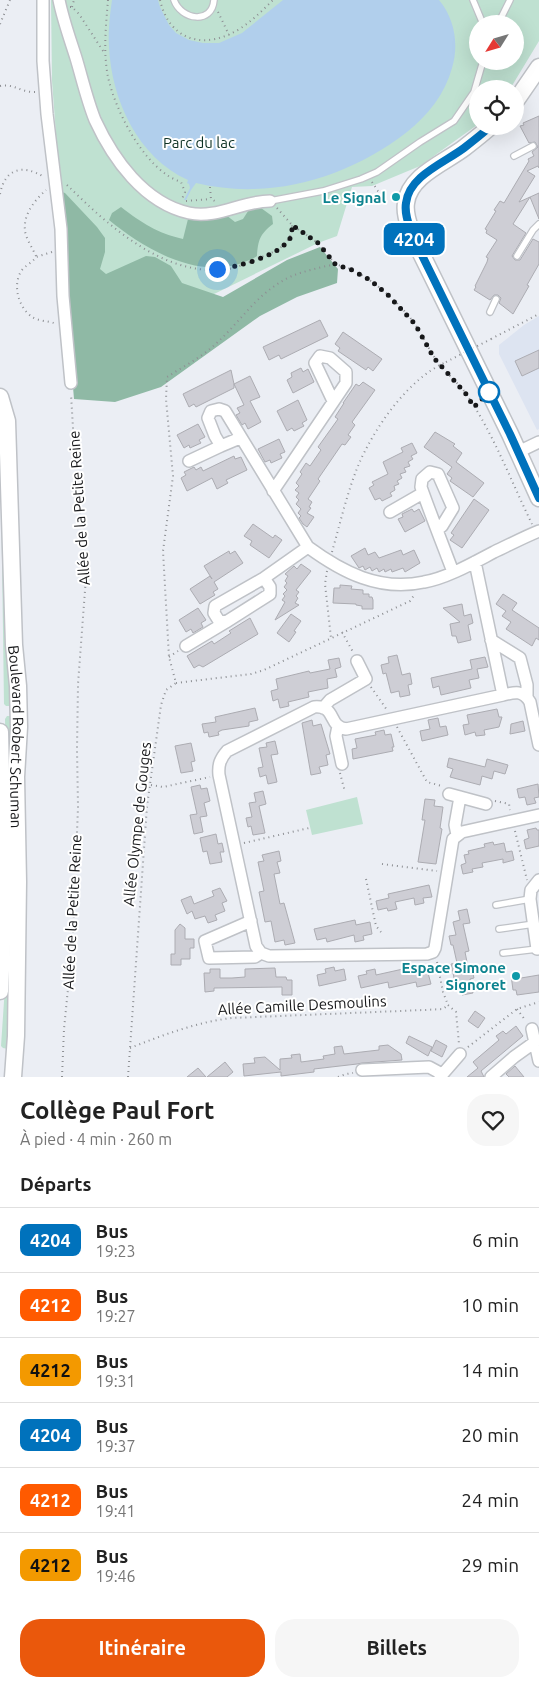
<!DOCTYPE html>
<html lang="fr">
<meta charset="utf-8">
<style>
body{margin:0;font-family:Ubuntu,sans-serif;background:#f6f6f6;color:#222;height:100vh;display:flex;flex-direction:column;font-size:19px;white-space:nowrap}
*{box-sizing:border-box;margin:0}
p{font-size:16px;color:#767676}
.icon{flex:none;width:28px;height:28px;fill:none;stroke:currentColor;stroke-width:2;stroke-linecap:round;stroke-linejoin:round}
.map{position:relative;height:1077px;overflow:hidden}
.details{display:flex;flex-direction:column;background:#fff;flex:1}
.details>*{flex:none}
.badge{padding:0 10px;border-radius:8px;font-size:18px;line-height:32px}
.needle{width:32px;rotate:233deg}
.controls{position:absolute;left:469px;top:15px;display:grid;gap:10px}
.controls a{display:grid;place-items:center;width:55px;height:55px;border-radius:50%;background:#fff;box-shadow:0 5px 20px #0002;font-size:25px}
.you{position:absolute;width:25px;height:25px;margin:-12px;border:4px solid #fff;border-radius:50%;background:#1a73e8;box-shadow:0 0 0 8px #1a73e833}
.map>.badge{position:absolute;translate:-50% -50%;box-shadow:0 0 0 2px #fff}
h2{padding:0 20px;font-size:19px;line-height:45px}
.round{display:grid;place-items:center;flex:none;width:52px;height:52px;border-radius:20px;background:#f6f6f6}
.summary{display:flex;align-items:center;justify-content:space-between;height:85px;padding:0 20px}
h1{font-size:24px;font-weight:700;line-height:38px}
.action{display:flex;gap:10px;margin-top:auto;padding:10px 20px}
.action a{flex:1;height:58px;border-radius:20px;background:#ea580c;color:#fff;font-size:20px;font-weight:700;line-height:58px;text-align:center}
.action a+a{background:#f6f6f6;color:#222}
ul{padding:0;list-style:none}
li{display:flex;align-items:center;gap:15px;height:65px;padding:0 20px;border-top:1px solid #e0e0e0}
li div{flex:1}
li b{display:block;font-size:19px}
li em{font-style:normal}
li .badge{min-width:55px;font-weight:700;text-align:center}
.map>svg:first-child{display:block}
.built{fill:#dde4f1}
.green{fill:#bfe1d1;fill-rule:evenodd}
.forest{fill:#8fb9a5}
.water{fill:#b1cfec}
.building{fill:#ceced5;stroke:#acacb2}
.lines{fill:none;stroke-linecap:round;stroke-linejoin:round}
.lane-casing{stroke:#bfc2c7;stroke-width:8}
.street-casing{stroke:#bfc2c7;stroke-width:14}
.secondary-casing{stroke:#bfc2c7;stroke-width:19}
.path{stroke:#8d8f93;stroke-width:2;stroke-dasharray:1 4;stroke-linecap:butt}
.lane{stroke:#fff;stroke-width:5.5}
.street{stroke:#fff;stroke-width:11}
.secondary{stroke:#fff;stroke-width:16}
.path-bridge{stroke:#8d8f93;stroke-width:2;stroke-dasharray:1 4;stroke-linecap:butt}
.line-casing{stroke:#fff;stroke-width:11}
.line{stroke:#0072bc;stroke-width:8}
.walk{stroke:#17181a;stroke-width:5;stroke-dasharray:0 9}
.culture-dot{fill:#0f9aa8;stroke:#fff;stroke-width:2}
.stop-dot{fill:#fff;stroke:#0072bc;stroke-width:2.5}
.labels{text-anchor:middle;dominant-baseline:central;stroke-width:4;stroke-linejoin:round;paint-order:stroke}
.park-label{font-size:15px;fill:#0d3224;stroke:#fff}
.culture-label{font-size:15px;font-weight:bold;fill:#0d838f;stroke:#fff;text-anchor:end}
.street-label{font-size:15px;fill:#17181a;stroke:#fff}
</style>
<div class="map">
<svg width="539" height="1077" viewBox="0 0 539 1077">
<rect width="100%" height="100%" fill="#ebeef4"/>
<path class="built" d="M539 316V429L537 430 499 354V345L524 325Z"/>
<path class="green" d="M51 0H539V41L510 89H478L477 125 420 166 372 186 352 187 337 236 318 243 165 318 70 319 52 81ZM478 24H515V61H478Z
M0 414 11 706H6L4 704Z
M7 716H11L14 719 8 1049 3 1048 1 1046 8 942 5 719Z
M357 797 363 824 312 835 306 810Z"/>
<path class="forest" d="M53 189 65 193 97 227 105 238V252L100 269 106 274 146 256 155 257 171 266 182 283 223 297 287 260 320 247 338 269 337 283 297 297 260 316 161 387 115 402 74 399 69 339Z
M252 205 261 208 272 216 273 224C260 234 258 240 257 256 252 260 246 261 239 264 194 278 143 248 109 220L112 213 121 207C142 223 157 233 183 239L189 215H226L235 222 243 219Z"/>
<path class="water" d="M112 0H158L160 7 169 25 176 33 189 40 203 43H219L242 33 283 0H439C455 19 459 45 452 68 445 94 428 115 407 132 348 178 270 201 196 183L191 190 186 200H184L190 188 189 184 187 183 188 180C138 158 111 99 109 46 108 32 110 14 112 0Z"/>
<path class="building" d="M539 116V168L538 166 527 171 535 176 519 202 539 193V219L530 197 513 224 526 233 512 256 515 260H520L533 239 539 242V264L527 285 529 286 513 314 499 303 501 298 498 295H494L490 300 474 290 476 287 475 286 487 262 488 258 486 257 497 240 486 233 487 230 485 229 496 211 494 210 500 201 504 203 529 161 528 159 534 156 532 152 538 147 535 142 529 143 520 126 524 125 523 123Z
M320 320 328 336 281 359 279 355 269 360 263 347Z
M343 332 382 359 373 371 368 367 366 370 338 351 340 348 335 344Z
M539 350V368L522 376 515 361Z
M301 368 303 372 308 369 314 382 293 393 287 380 292 377 291 373Z
M231 370 234 384 250 376 260 397 250 401 261 422 248 429 245 423 242 425 236 415 240 413 237 408 244 405 234 384V388L196 407 194 404 189 407 183 394Z
M363 382 375 390 352 422 355 425 348 435 351 437 345 445 342 444 329 463 318 479 320 481 308 499 312 502 309 507 311 508 307 513 314 517 307 527 303 524 299 518 301 516 298 513 301 509 296 504 299 500 296 497 299 493 295 490 299 486 296 483 302 474 300 472 306 463 310 466 321 450 318 447 338 419 335 417 344 403H343L356 384 359 386Z
M298 400 307 420 302 423 304 426 294 431 292 428 287 431 277 411Z
M198 424 205 437 199 440 201 443 190 448 189 445 184 448 177 435Z
M435 432 455 444 453 446 462 453 456 462 484 483 473 497 450 481 452 478 447 474 452 467 424 447Z
M279 439 285 452 280 454 282 458 271 463 270 460 265 462 258 449Z
M412 443 417 453 411 456 413 459 408 462 410 466 404 468 406 472 400 474 402 478 397 481 399 484 394 486 395 490 390 493 392 496 382 501 380 498 375 500 369 488 374 485 372 482 388 474 383 462 403 452 401 448Z
M234 456 235 459 241 457 247 470 226 480 228 483 217 489 212 478 187 491 181 478 186 475 184 472 194 467 196 470 201 467 203 471Z
M474 499 489 510 462 548 450 540 454 535 451 533Z
M412 509 414 512 419 509 425 521 405 532 398 519 403 517 402 514Z
M253 524 273 538 275 535 282 540 269 558 250 545 252 541 244 536Z
M365 548 368 555 375 552 379 558 401 550 403 555 414 550 420 563 405 572 403 568 392 572 391 569 385 572 384 569 379 572 377 568 372 571 370 567 365 570 363 566 359 568 351 556Z
M229 551 230 554 235 551 243 563 214 582 218 589 213 592 215 595 200 604 190 589 210 576 212 579 204 566Z
M301 564 311 571 296 590 299 592 296 596 298 598 295 603 299 605 275 620 285 602 282 600 285 596 283 594 287 590 284 587 287 583 285 581 288 576 285 574 294 566 297 569Z
M340 585 352 586 351 589 363 590V594H369V597H372L373 600V609H362V606L356 605V604L333 603 334 588H340Z
M503 594 517 603 512 610 539 628V640L536 638 532 646 506 629 511 622 502 616 506 611 496 604Z
M462 604 464 616 471 614 473 623 468 625 471 640 458 643 456 636H452L450 624 460 622 443 608Z
M198 608 206 620 201 623 203 627 193 633 191 629 186 632 179 620Z
M291 614 301 621 294 631 296 632 289 642 277 633Z
M250 618 258 634 203 667 199 665 194 668 187 656 212 641 214 644 231 633 229 631Z
M397 655 402 675 410 673 412 684 408 685 410 695 400 697 399 691 391 693 386 673 383 674 381 665 389 663 388 657Z
M485 657 488 667 477 669 479 678 469 680 471 688 441 695 439 686 433 688 431 678 472 669 470 660Z
M339 658 341 667 335 669 337 677 327 679 328 688 308 692 309 697 288 702 289 706 280 708 278 699 273 701 271 691 278 689 276 679 309 671 310 673 330 669 328 660Z
M255 708 258 720 249 722V726L222 730 218 732 219 735 209 737 208 732 204 733 202 724 216 722 215 717Z
M497 709 499 717H502L499 727 484 730 485 735 476 736 475 732 465 735 463 725 469 724 467 715Z
M438 718 440 727 446 726 448 735 422 741 420 731 430 729 428 720Z
M312 720 313 726 321 724 330 754 326 755 328 765 319 767 321 773 311 775 302 723Z
M523 721 525 731 510 734 511 724Z
M384 730 385 735 391 734 394 747H392L393 751 353 759 352 749 357 748 355 739 376 735 375 732Z
M275 741 278 754 271 755 277 782 268 784 266 775 260 777 258 768 263 767 259 748 267 747 266 743Z
M191 743 195 761 191 762 193 771 181 773 175 746Z
M449 758 485 767 487 759 508 765 505 774 494 771 492 779 482 776 480 785 450 777 453 769 447 767Z
M538 784 539 797 534 798 536 803 527 805 525 797 519 798 517 789Z
M200 785 201 789 207 788 210 801 204 803 207 816 200 817 203 832 194 834 190 815 197 814 191 787Z
M263 791 266 804 259 806 265 833 253 835 251 826 248 827 246 818 252 817 249 803 256 802 254 793Z
M425 799 435 800 434 806 443 807 440 828 442 829 436 864 418 862 425 820H422Z
M536 828 537 830H539V846L526 849 524 840 529 838 527 830Z
M216 834 218 844 222 843 224 852H220L222 862 210 864 207 851 203 852 200 838Z
M493 842 494 845 504 843 506 852 512 851 514 860 503 863V859L482 863 483 867 472 869 473 872 463 874 461 865 466 863 464 855 469 854 468 851 485 847 484 844Z
M279 851 281 861 277 862 280 873 274 874 280 904 284 903 295 943 285 945 284 940 275 942 271 921 265 922 259 892 264 891 258 862 264 861 262 855Z
M429 885 432 897 423 898 424 903 415 905 414 898 395 902 397 909 388 911 387 908 378 910 376 901 389 898 388 894Z
M220 888 227 901 222 903 225 911 215 915 217 920 208 923 205 916 195 919 192 911 187 914 181 900 191 896 194 904 214 896 212 891Z
M467 909 470 923 463 924 469 951 465 952 468 967 471 966 474 978 470 979 473 993 462 995 460 986 456 987 451 964 457 963 453 945H451L449 936 456 935 453 922 460 920 458 911Z
M355 920 356 925 370 922 372 934 363 936 364 940 355 942 354 935 327 942 326 938 317 940 314 929Z
M180 924 185 928V939H194V948H190V959H181V965H171V954H175V930Z
M334 967 335 971 344 969 346 980 319 986 317 975 326 973 325 969Z
M275 968 276 977H286L287 980H292V995H282V987L214 988V991L205 992 204 973H210V969H220V978H232L245 977V969Z
M375 969 376 975 403 969 404 973 418 971 419 974 428 973 431 984 417 987 416 982 389 988 388 982 361 988 358 976 367 974 366 971Z
M520 974 521 978 539 975V992L517 995 516 990H513L511 975Z
M475 1011 485 1018 478 1028 468 1021Z
M516 1026 523 1036 481 1071 484 1077H467L478 1068 473 1062 499 1040 496 1036 503 1031 506 1034Z
M409 1036 432 1047 428 1056 406 1043Z
M436 1040 447 1046 442 1057 431 1051Z
M388 1045 401 1054 402 1060 362 1063 357 1064 314 1069V1072L281 1076V1072L244 1076 243 1064 255 1063 254 1058 265 1057 280 1070V1059L292 1058 291 1055 300 1054 301 1062 324 1059 323 1056 335 1054 334 1047 342 1046 344 1054 379 1050V1046Z
M225 1062 233 1072 227 1077H207Z
M515 1066 524 1077H509L506 1074Z
M198 1068 206 1077H187Z"/>
<g class="lines">
<defs>
<path id="lane" d="M174 0C181 20 212 25 214 0
M473 0 483 24
M498 24 510 0
M514 156 533 146
M270 201 323 191 361 179 377 172 420 142 454 121 474 92 483 61
M517 256 533 230 539 224
M490 312 496 299
M496 905 530 899
M499 929 534 924
M503 953 537 949"/>
<path id="street" d="M43 0V61L47 114 61 229 63 296 71 383
M59 0C63 20 70 39 76 58 82 78 87 100 95 120 113 159 144 203 189 213 217 219 242 201 270 201
M240 438 221 446 215 436 208 418 211 411 219 409 225 411 308 547C342 572 380 592 424 582 447 578 473 563 494 552 509 545 524 537 539 531
M518 452 539 442
M189 461 221 446
M273 491 346 383V372L330 358 320 356 315 363 333 401
M390 512 423 493
M437 530 442 526 453 508 438 474 430 472 422 479 421 487C431 515 442 543 453 572
M475 562 503 695C515 692 523 690 530 702L539 745
M264 578 270 587V594L226 622 219 621 214 613 215 606 264 578 308 547
M491 640 520 658 527 685V696
M186 646 226 622
M503 695 346 729C327 726 337 705 314 707L227 751C220 759 218 765 219 775L256 946 261 953 269 956 427 954 433 952 435 948 453 839 462 832 539 815
M323 708 330 700 366 679 357 661
M338 726 336 736 342 764
M449 794 486 804
M457 835 455 825 460 797
M251 921 205 941 209 958 255 957 261 953
M537 949 530 899 531 890 539 880
M532 1029 539 1061
M362 1070 429 1067 442 1074
M440 1077 460 1054
M491 1077 514 1057 535 1042"/>
<g id="secondary">
<path d="M515 102 539 67"/>
<path d="M491 126C482 134 473 141 464 148 444 163 409 176 406 203 404 215 410 227 413 237L510 434 539 498"/>
<path id="s1" d="M0 397 7 421 14 645 18 686 19 727 16 777 18 882 16 1036 13 1077"/>
<path d="M0 732C2 818 5 904 0 991"/>
</g>
</defs>
<use href="#lane" class="lane-casing"/>
<use href="#street" class="street-casing"/>
<use href="#secondary" class="secondary-casing"/>
<path class="path" d="M108 0C106 25 103 52 108 77 115 109 139 156 167 175 171 178 176 180 181 182L185 192 182 199
M160 0C170 43 207 50 241 28 253 20 263 10 273 0
M70 7H72L79 14 105 54
M72 7 74 0
M218 12 229 35
M0 24 10 0
M0 86C14 83 21 93 36 92
M372 182 378 191 386 195
M67 185C108 225 164 278 228 269 240 267 252 261 264 256 279 250 292 243 292 225
M210 187 211 199 215 201
M0 194C5 168 23 164 44 177
M186 201 211 199
M277 208 292 225 318 243 336 265
M52 252 36 257C32 263 26 265 22 270 12 284 18 307 32 317 38 321 48 321 54 323
M36 256C33 249 26 239 25 231 23 214 35 200 46 190
M491 339 539 314
M332 552C340 524 347 493 358 466 374 428 408 379 446 362
M327 571 325 584 331 638
M342 632 353 652
M169 657 178 651
M176 683 251 674 264 670 410 601 415 594
M371 687 387 710
M397 727 427 782 442 786
M340 773 345 792
M151 785 163 787 210 777
M495 801 509 804 510 810
M515 831 527 880
M244 843 309 828
M382 864 437 871
M366 879 376 926 381 932
M437 962 443 992 448 1005
M448 1005 456 1012 459 1044
M517 1009 526 1021
M468 1047 517 1009 539 1002
M130 1048C163 1035 197 1022 232 1018L424 1010 443 1009 448 1005
M62 1077 64 1029 73 938 78 807 77 749 78 684 86 577 82 523 76 479 71 394
M128 1077 147 806 161 705 166 690 176 683 169 657 163 551 173 476 166 399 167 377C181 368 198 359 211 348 241 323 255 293 292 276 298 273 330 264 336 265 361 267 403 305 416 326 423 336 428 348 435 358 444 372 458 382 467 395 494 435 511 481 532 524
M338 1077 346 1074 353 1073"/>
<use href="#lane" class="lane"/>
<use href="#street" class="street"/>
<use href="#secondary" class="secondary"/>
<path class="path-bridge" d="M446 362 491 339"/>
</g>
<g class="lines">
<defs>
<path id="line" d="M491 126C482 134 473 141 464 148 444 163 409 176 406 203 404 215 410 227 413 237L510 434 539 498"/>
</defs>
<use href="#line" class="line-casing"/>
<use href="#line" class="line"/>
<path class="walk" d="M217 269C235 268 274 257 286 243 292 238 292 233 292 225L318 243 336 265 350 269 370 280 388 295 415 324 434 358 466 394 474 407 489 392"/>
</g>
<g class="culture-dot">
<circle cx="396" cy="197" r="5"/>
<circle cx="516" cy="976" r="5"/>
</g>
<circle class="stop-dot" cx="489" cy="392" r="10"/>
<g class="labels">
<g class="park-label">
<text x="199" y="142">Parc du lac</text>
</g>
<g class="culture-label">
<text x="386" y="197">Le Signal</text>
<text x="506" y="967">Espace Simone<tspan x="506" dy="17">Signoret</tspan></text>
</g>
<g class="street-label">
<text transform="translate(79 508) rotate(-94)">Allée de la Petite Reine</text>
<text stroke="none"><textPath href="#s1" startOffset="341">Boulevard Robert Schuman</textPath></text>
<text transform="translate(137 824) rotate(-84)">Allée Olympe de Gouges</text>
<text transform="translate(72 912) rotate(-87)">Allée de la Petite Reine</text>
<text transform="translate(302 1005) rotate(-3)">Allée Camille Desmoulins</text>
</g>
</g>
</svg>
<div class="controls">
<a><svg class="needle" viewBox="-14 -14 28 28"><path d="M0-13l5 13h-10z" fill="#e53935"/><path d="M0 13l5-13h-10z" fill="#767676"/></svg></a>
<a><svg class="icon" aria-label="locate" viewBox="0 0 24 24"><circle cx="12" cy="12" r="6"/><path d="M12 2v4M12 18v4M2 12h4M18 12h4"/></svg></a>
</div>
<div class="you" style="left:217px;top:269px"></div>
<b class="badge" style="left:414px;top:239px;background:#0072bc;color:#fff">4204</b>
</div>
<section class="details">
<div class="summary"><div><h1>Collège Paul Fort</h1><p>À pied · 4 min · 260 m</p></div><a class="round"><svg class="icon" aria-label="heart" viewBox="0 0 24 24"><path d="M12 20l-8-8c-3-5 5-10 8-4 3-6 11-1 8 4z"/></svg></a></div>
<h2>Départs</h2>
<ul>
<li><span class="badge" style="background:#0072bc;color:#fff">4204</span><div><b>Bus</b><p>19:23</p></div><em>6 min</em></li>
<li><span class="badge" style="background:#ff5a00;color:#fff">4212</span><div><b>Bus</b><p>19:27</p></div><em>10 min</em></li>
<li><span class="badge" style="background:#f39900;color:#111">4212</span><div><b>Bus</b><p>19:31</p></div><em>14 min</em></li>
<li><span class="badge" style="background:#0072bc;color:#fff">4204</span><div><b>Bus</b><p>19:37</p></div><em>20 min</em></li>
<li><span class="badge" style="background:#ff5a00;color:#fff">4212</span><div><b>Bus</b><p>19:41</p></div><em>24 min</em></li>
<li><span class="badge" style="background:#f39900;color:#111">4212</span><div><b>Bus</b><p>19:46</p></div><em>29 min</em></li>
</ul>
<div class="action"><a>Itinéraire</a><a>Billets</a></div>
</section>
